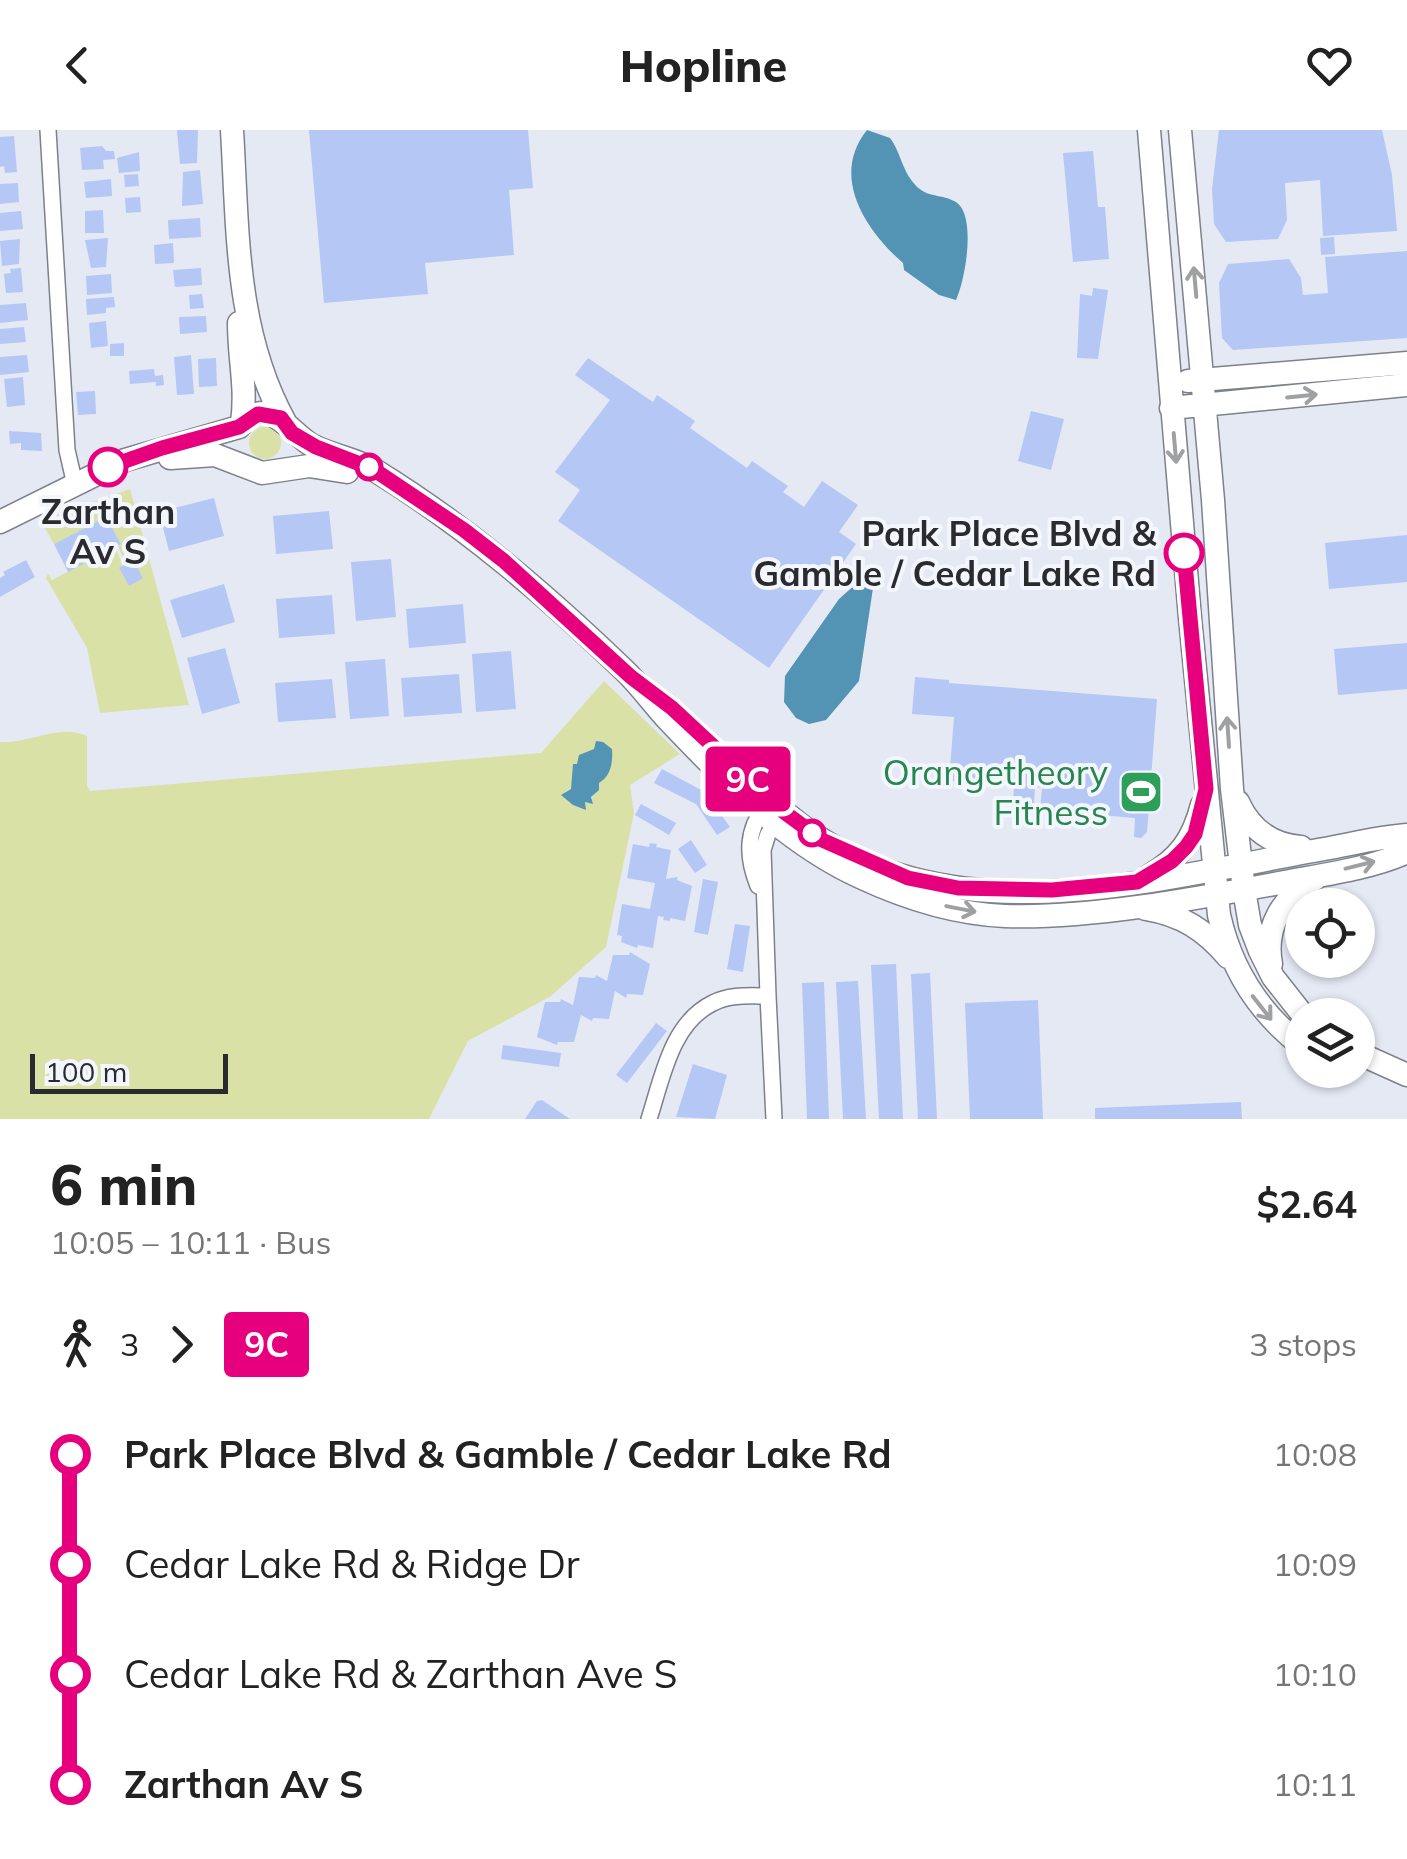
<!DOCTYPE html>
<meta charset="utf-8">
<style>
body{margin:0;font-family:Mulish,sans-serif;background:#f2f2f2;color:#222;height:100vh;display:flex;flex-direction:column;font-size:38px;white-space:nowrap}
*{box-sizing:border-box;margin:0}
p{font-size:32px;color:#767676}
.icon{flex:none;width:55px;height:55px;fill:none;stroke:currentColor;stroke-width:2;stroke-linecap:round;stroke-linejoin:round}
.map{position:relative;height:989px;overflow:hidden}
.sheet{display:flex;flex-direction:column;background:#fff;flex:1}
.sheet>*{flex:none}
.badge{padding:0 20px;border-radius:8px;font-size:35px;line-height:65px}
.buttons{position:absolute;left:1285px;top:758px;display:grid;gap:20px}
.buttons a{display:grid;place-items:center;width:90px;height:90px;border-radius:50%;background:#fff;box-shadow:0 2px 8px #0004;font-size:50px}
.scale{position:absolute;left:30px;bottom:25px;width:198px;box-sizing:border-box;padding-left:10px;border:5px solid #292b2f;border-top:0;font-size:28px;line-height:35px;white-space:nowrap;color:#292b2f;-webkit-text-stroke:8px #f3f6fd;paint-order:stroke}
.map>.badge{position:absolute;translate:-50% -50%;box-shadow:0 0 0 5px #fff}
.legs{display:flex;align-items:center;gap:15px;height:110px;padding:0 50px;font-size:32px}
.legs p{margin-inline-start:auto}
.overview{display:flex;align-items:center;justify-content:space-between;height:170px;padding:0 50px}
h1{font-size:55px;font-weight:800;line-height:75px}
ul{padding:0 50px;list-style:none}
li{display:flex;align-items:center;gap:35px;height:110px;font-size:38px}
li i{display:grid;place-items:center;width:15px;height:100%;margin:0 12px;background:currentColor}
li i::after{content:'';width:25px;height:25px;margin:-12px;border:8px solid;border-radius:50%;background:#fff}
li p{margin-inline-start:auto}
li:first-child i{background:linear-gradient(#0000 50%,currentColor 0)}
li:last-child i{background:linear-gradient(currentColor 50%,#0000 0)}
header{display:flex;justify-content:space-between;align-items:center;height:130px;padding:0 50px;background:#fff;font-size:45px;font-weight:800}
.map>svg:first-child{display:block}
.green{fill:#dae1a6;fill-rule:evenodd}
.water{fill:#5394b5}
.building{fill:#b5c7f4}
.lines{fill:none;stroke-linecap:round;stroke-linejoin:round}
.street-casing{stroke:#7d818b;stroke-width:18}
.secondary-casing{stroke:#7d818b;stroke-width:25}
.street{stroke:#fff;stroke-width:15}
.secondary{stroke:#fff;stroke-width:22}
.oneway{stroke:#9fa0a1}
.line-1-casing{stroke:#fff;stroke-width:22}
.line-1{stroke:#e6007e;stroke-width:15}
.stop-1-dot{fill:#fff;stroke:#e6007e;stroke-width:5}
.labels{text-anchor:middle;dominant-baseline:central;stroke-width:8;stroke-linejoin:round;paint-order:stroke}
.stop-label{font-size:35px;font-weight:bold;fill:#292b2f;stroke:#f3f6fd}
.leisure-label{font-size:35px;fill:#27864d;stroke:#f3f6fd;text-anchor:end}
</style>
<header><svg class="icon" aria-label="back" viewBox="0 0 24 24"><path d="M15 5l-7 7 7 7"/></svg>Hopline<svg class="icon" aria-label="heart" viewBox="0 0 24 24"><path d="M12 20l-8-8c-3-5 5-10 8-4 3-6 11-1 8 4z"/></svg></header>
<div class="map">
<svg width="1407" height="989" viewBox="0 0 1407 989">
<rect width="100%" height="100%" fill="#e4e9f4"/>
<path class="green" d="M249 313a16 16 0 1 1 32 0a16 16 0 1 1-32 0Z
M130 359 189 575 100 583 87 518 46 448 48 444 52 450 115 417 123 436 119 438 129 455 142 448 126 434 118 416 121 414 106 387 54 414 41 391Z
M604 551 680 624 630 655 634 683 606 817 551 866 468 911 429 989H0V612C31 614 58 593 87 606V656L90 661 541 623ZM594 619 592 674 585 671 586 679 565 662 571 659 577 634Z"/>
<path class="water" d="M867 0 890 8C900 21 902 39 912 51 925 69 939 63 954 71 978 82 965 151 956 170L939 165 904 140 903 133C865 100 830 46 867 0Z
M867 444 873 458 859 551 826 590 809 594 796 588 784 572 785 546 839 469Z
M596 611 603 612 612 619C613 632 611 646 599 653V660L591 667 593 674 585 672 586 680 573 675 561 665 571 659 573 634H577L579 625 594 619Z"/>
<path class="building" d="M177 0H198L197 33 180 34Z
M309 0H528L533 58 509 60 514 125 425 133 428 164 324 173Z
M1219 0H1382L1392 45 1397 101 1323 106 1320 50 1285 53 1287 90 1278 109 1226 112 1214 94 1212 59Z
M14 6 17 42 5 43 4 36 0 37V7Z
M102 16 106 21H114L115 29 103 30 104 39 82 40 80 18Z
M1093 21 1098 77H1105L1109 129 1073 132 1063 23Z
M139 22 140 41 119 43 117 28Z
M200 40 203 74 182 76 183 42Z
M138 44 139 56 125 57 124 45Z
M111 49 112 66 86 68 84 52Z
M18 53 19 72 0 74V54Z
M140 67 141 82 126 83 125 68Z
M103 80 104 103H85V81Z
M21 81 23 99 0 101V83Z
M200 88 201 107 169 109 168 90Z
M1334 107 1335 124 1321 125 1320 108Z
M108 108 106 137 91 138 85 110Z
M20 109 19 134 2 136 0 111Z
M173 113 174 133 155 134 154 115Z
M1407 121V208L1233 220 1222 208 1219 153 1228 134 1289 129 1301 148 1303 165 1328 163 1325 127Z
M21 138 23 162 6 163 4 144 11 143 10 139Z
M201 138 202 155 175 157 173 140Z
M111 144 112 163 87 165 86 146Z
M1093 158 1108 160 1098 229 1077 228 1080 164 1092 166Z
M202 164 204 178 190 179 189 165Z
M114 167 115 177 106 178V183L87 185 86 169Z
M26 173 28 190 0 193V175Z
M206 186 207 202 180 204 179 187Z
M106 191 108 216 91 218 89 193Z
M24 197 26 212 0 214V199Z
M124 213V226H110V214Z
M27 225 29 242 0 245V227Z
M191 225 194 264 177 265 174 227Z
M216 228 217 256 199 257 198 229Z
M588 228 653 272 657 265 695 291 690 298 747 338 752 331 788 356 783 362 804 377 822 351 858 375 839 402 856 414 769 538 558 391 580 360 555 342 610 270 575 245Z
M154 239 155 246 163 245 164 255 156 256V252L130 254 129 241Z
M23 247 25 275 7 277 4 249Z
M95 261 96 284 78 285 76 262Z
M1031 281 1064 289 1051 340 1018 331Z
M9 301 41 303 42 321 21 320V313L10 314Z
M214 368 224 406 169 421 159 382Z
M329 381 333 419 276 424 273 386Z
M106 387 121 414 68 442 54 414Z
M1407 405V452L1329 459 1325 413Z
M391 429 396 487 356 491 351 432Z
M26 430 35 447 0 467V448L5 445 3 442Z
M133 430 143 448 129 456 119 438Z
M224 454 235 492 182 508 170 470Z
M332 465 335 504 279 508 276 469Z
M463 474 466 513 409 518 406 479Z
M1407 513V559L1338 565 1334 519Z
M225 518 240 573 202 584 187 528Z
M511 521 516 579 476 582 472 524Z
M385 529 389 586 350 589 345 532Z
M459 544 462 583 404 587 401 548Z
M915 547 949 550V553L1157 569 1147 702 1141 708 1134 707 1135 688 1040 680 1042 658 1035 657 1034 675 1013 674 1014 656 949 651 954 587 912 584Z
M332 549 336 588 278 592 275 553Z
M662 639 705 662 730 697 717 705 696 674 654 653Z
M641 674 676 693 669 705 635 685Z
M691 710 707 735 695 743 678 719Z
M650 713 657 714 656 717 671 720 666 749 678 747 677 750 692 756 685 791 670 788V791L663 790 664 787 658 786 653 818 638 815 637 818 621 812 622 806 617 805 622 774 650 779 655 753 627 748 633 714 649 717Z
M703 749 718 752 708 805 694 802Z
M735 794 750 796 743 842 727 839Z
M630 822 650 834 643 865 627 864 626 868 615 861 609 889 593 888 592 891 581 885 574 912H558L557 915 537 907 545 872H560L561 869 573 875 579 847 595 848 596 845 607 851 613 825H629Z
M896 834 903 989H879L871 835Z
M930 843 937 989H918L911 844Z
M858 851 866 989H843L836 852Z
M824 852 829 989H807L802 853Z
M1038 870 1043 989H970L965 873Z
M656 893 667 901 627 953 616 945Z
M503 915 561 923 559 937 501 929Z
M693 934 727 945 715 989 676 987Z
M542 970 570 989H525L537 971Z
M1241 972 1242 989H1095V978Z"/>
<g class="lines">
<defs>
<path id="street" d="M48 0 67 320 75 355
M758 756C746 726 746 700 766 675
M768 866 763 720 768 704 782 686
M649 989C662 949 671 893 713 873 730 864 750 866 768 866L774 989"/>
<path id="secondary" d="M232 0C238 100 235 202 285 292
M1149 0 1190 488 1219 785C1231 839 1258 882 1302 916
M1180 0 1213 370 1232 659 1244 760 1250 795 1260 821 1273 847 1303 885
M239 193C239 231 247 256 242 293
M1188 251 1407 233
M1171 278 1407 255
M170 328 215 325 262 343 309 336 347 342
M0 392 125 330 239 297C269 262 288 302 313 316 333 326 357 329 376 341 467 397 547 466 623 539 640 555 653 574 668 590 725 650 784 712 860 747 905 768 956 784 1005 786 1092 789 1204 767 1290 751 1328 744 1372 738 1407 722
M736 638C764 663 791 691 824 711 972 804 1165 747 1324 719 1352 714 1379 707 1407 705
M1238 672C1250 699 1272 715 1301 717
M1149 746C1180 728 1193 709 1202 675
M1146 779C1182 785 1205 800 1228 827
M1271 834C1264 796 1283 767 1315 749
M1358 923 1407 945"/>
</defs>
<use href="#street" class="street-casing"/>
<use href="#secondary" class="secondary-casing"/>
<use href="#street" class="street"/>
<use href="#secondary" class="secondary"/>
</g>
<defs><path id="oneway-shaft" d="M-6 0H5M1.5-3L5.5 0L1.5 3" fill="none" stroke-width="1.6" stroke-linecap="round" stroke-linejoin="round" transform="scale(2.5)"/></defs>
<g class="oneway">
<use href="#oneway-shaft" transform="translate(1195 152) rotate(-95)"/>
<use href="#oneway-shaft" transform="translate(1302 266) rotate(-6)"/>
<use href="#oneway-shaft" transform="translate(1175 318) rotate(85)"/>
<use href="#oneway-shaft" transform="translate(1228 602) rotate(-94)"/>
<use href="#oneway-shaft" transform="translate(1360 735) rotate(-14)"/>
<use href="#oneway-shaft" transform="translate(961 779) rotate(11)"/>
<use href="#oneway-shaft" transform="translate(1262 878) rotate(52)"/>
</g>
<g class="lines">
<defs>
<path id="line-1" d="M108 337 162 318 239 297 258 284 281 288 292 303 316 317 373 339 464 400 504 431 631 547 672 578 784 682 822 710 908 748 958 758 1052 760 1137 752 1172 731 1186 717 1195 704 1206 659 1184 423"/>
</defs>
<use href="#line-1" class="line-1-casing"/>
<use href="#line-1" class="line-1"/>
</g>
<defs>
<symbol id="stadium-square" viewBox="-11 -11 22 22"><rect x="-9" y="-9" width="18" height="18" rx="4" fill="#2e9e5b" stroke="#f3f6fd"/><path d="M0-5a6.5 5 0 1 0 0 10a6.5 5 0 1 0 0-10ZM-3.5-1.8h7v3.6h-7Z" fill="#fff"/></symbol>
</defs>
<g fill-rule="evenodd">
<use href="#stadium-square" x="1116" y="637" width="50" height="50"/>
</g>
<g class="stop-1-dot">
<circle cx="108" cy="337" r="18"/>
<circle cx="369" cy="337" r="12"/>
<circle cx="1184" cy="423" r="18"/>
<circle cx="812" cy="703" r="12"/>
</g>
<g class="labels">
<g class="stop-label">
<text x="108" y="381">Zarthan<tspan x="108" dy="40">Av S</tspan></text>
<text x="1156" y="403" text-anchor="end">Park Place Blvd &amp;<tspan x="1156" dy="40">Gamble / Cedar Lake Rd</tspan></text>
</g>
<g class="leisure-label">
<text x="1108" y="642">Orangetheory<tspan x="1108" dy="40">Fitness</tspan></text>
</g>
</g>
</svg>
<div class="buttons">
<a><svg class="icon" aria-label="locate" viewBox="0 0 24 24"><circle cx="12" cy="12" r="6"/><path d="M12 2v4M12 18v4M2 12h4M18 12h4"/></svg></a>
<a><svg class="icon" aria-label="layers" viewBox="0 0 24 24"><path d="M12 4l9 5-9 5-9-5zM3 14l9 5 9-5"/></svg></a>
</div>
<div class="scale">100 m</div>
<b class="badge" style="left:748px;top:649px;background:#e6007e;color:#fff">9C</b>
</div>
<section class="sheet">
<div class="overview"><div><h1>6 min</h1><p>10:05 – 10:11 · Bus</p></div><b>$2.64</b></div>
<div class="legs"><svg class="icon" aria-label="walk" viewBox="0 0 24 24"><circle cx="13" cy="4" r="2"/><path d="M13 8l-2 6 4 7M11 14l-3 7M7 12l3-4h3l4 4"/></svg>3<svg class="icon" aria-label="forward" viewBox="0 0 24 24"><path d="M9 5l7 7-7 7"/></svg><b class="badge" style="background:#e6007e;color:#fff">9C</b><p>3 stops</p></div>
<ul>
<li><i style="color:#e6007e"></i><b>Park Place Blvd &amp; Gamble / Cedar Lake Rd</b><p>10:08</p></li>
<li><i style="color:#e6007e"></i><span>Cedar Lake Rd &amp; Ridge Dr</span><p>10:09</p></li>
<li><i style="color:#e6007e"></i><span>Cedar Lake Rd &amp; Zarthan Ave S</span><p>10:10</p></li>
<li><i style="color:#e6007e"></i><b>Zarthan Av S</b><p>10:11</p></li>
</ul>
</section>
